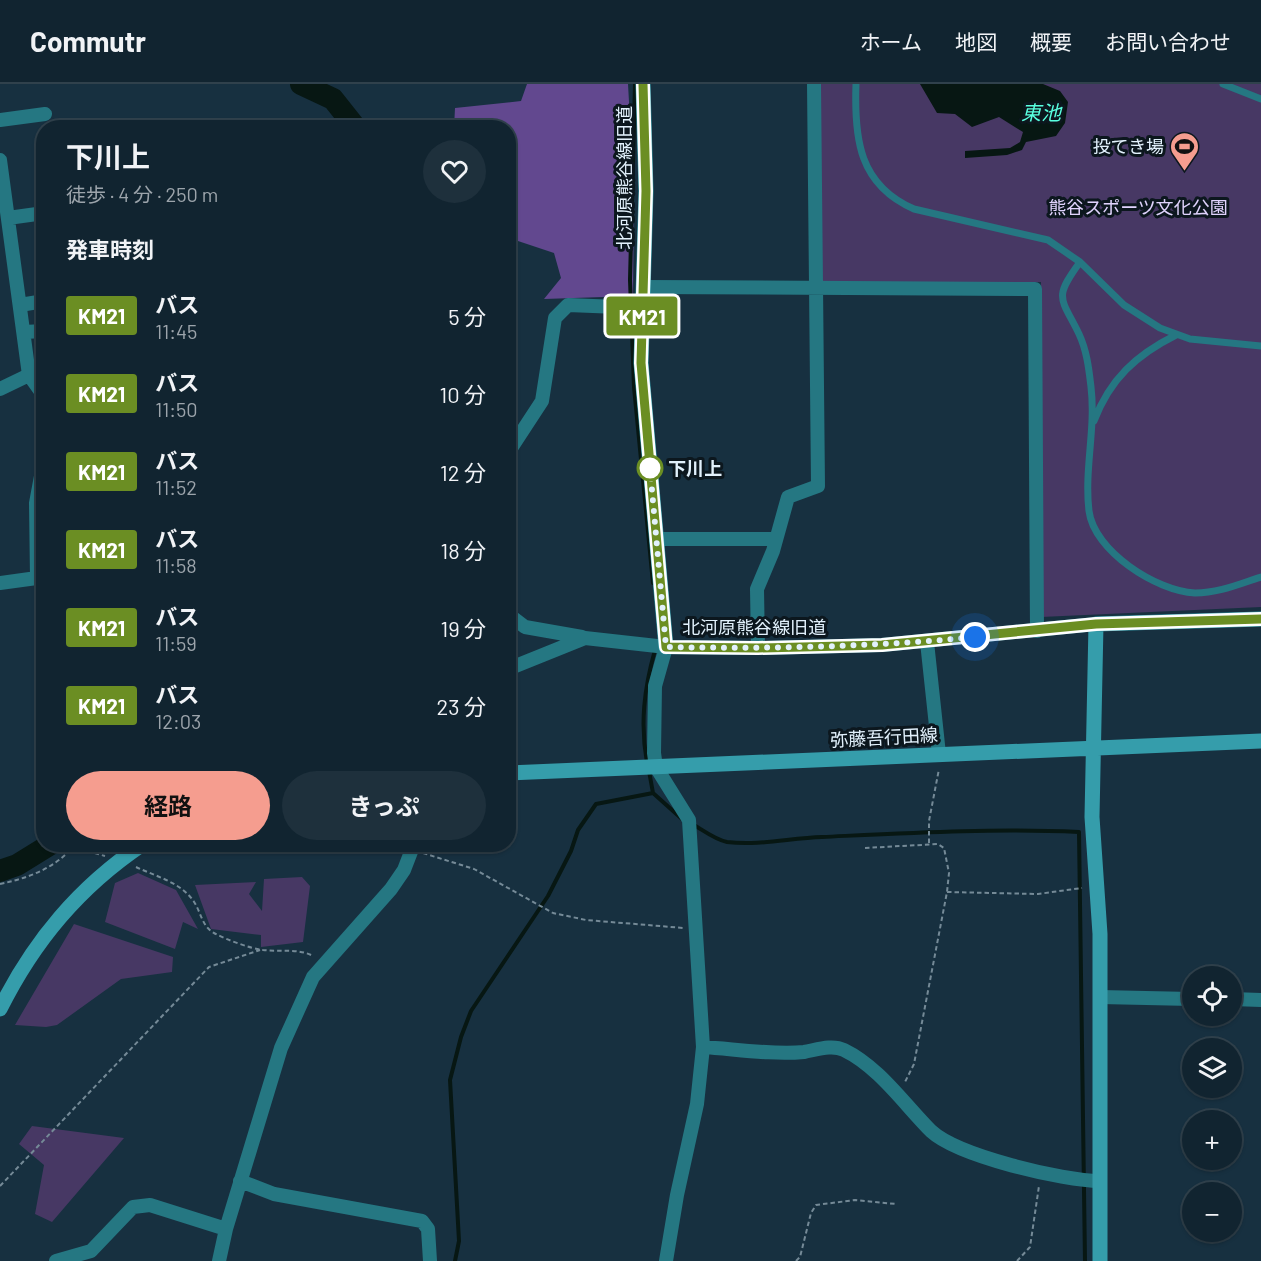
<!DOCTYPE html>
<html lang="ja">
<meta charset="utf-8">
<style>
body{margin:0;font-family:Barlow,"Noto Sans JP",sans-serif;background:#1e303c;color:#f1f3f6;height:100vh;display:flex;flex-direction:column;font-size:22px;white-space:nowrap}
*{box-sizing:border-box;margin:0}
p{font-size:20px;color:#9ca4ab}
.icon{flex:none;width:33px;height:33px;fill:none;stroke:currentColor;stroke-width:2;stroke-linecap:round;stroke-linejoin:round}
.map{position:relative;flex:1;overflow:hidden}
.panel{position:absolute;left:36px;top:36px;width:480px;height:732px;display:flex;flex-direction:column;background:#112430;border-radius:24px;box-shadow:0 2px 4px #0004,0 0 0 2px #30414c}
.panel>*{flex:none}
.badge{padding:0 12px;border-radius:4px;font-size:21px;line-height:39px}
.tools{position:absolute;left:1182px;top:882px;display:grid;gap:12px}
.tools a{display:grid;place-items:center;width:60px;height:60px;border-radius:50%;background:#112430;box-shadow:0 2px 4px #0004,0 0 0 2px #30414c;font-size:30px}
.you{position:absolute;width:30px;height:30px;margin:-15px;border:4px solid #fff;border-radius:50%;background:#1a73e8;box-shadow:0 0 0 9px #1a73e833}
.map>.badge{position:absolute;translate:-50% -50%;box-shadow:0 0 0 3px #fff}
h2{padding:0 30px;font-size:22px;line-height:54px}
.round{display:grid;place-items:center;flex:none;width:63px;height:63px;border-radius:32px;background:#1e303c}
.overview{display:flex;align-items:center;justify-content:space-between;height:102px;padding:0 30px}
h1{font-size:28px;font-weight:700;line-height:45px}
.primary-button{display:flex;gap:12px;margin-top:auto;padding:12px 30px}
.primary-button a{flex:1;height:69px;border-radius:36px;background:#f59d8f;color:#111;font-size:24px;font-weight:700;line-height:69px;text-align:center}
.primary-button a+a{background:#1e303c;color:#f1f3f6}
ul{padding:0;list-style:none}
li{display:flex;align-items:center;gap:18px;height:78px;padding:0 30px}
li div{flex:1}
li b{display:block;font-size:22px}
li em{font-style:normal}
li .badge{min-width:66px;font-weight:700;text-align:center}
header{display:flex;align-items:center;gap:36px;box-sizing:border-box;height:84px;padding:0 30px;background:#112430;border-bottom:2px solid #30414c}
header strong{font-size:28px}
nav{display:flex;gap:33px;margin-inline-start:auto;font-size:21px}
.map>svg:first-child{display:block}
.green{fill:#473864}
.forest{fill:#62488f}
.water{fill:#071713}
.lines{fill:none;stroke-linecap:round;stroke-linejoin:round}
.stream{stroke:#071713;stroke-width:4}
.river{stroke:#071713;stroke-width:22}
.path{stroke:#758a97;stroke-width:2;stroke-dasharray:4.5 3;stroke-linecap:butt}
.lane{stroke:#257782;stroke-width:7}
.street{stroke:#257782;stroke-width:14}
.secondary{stroke:#359dab;stroke-width:15}
.line-casing{stroke:#fff;stroke-width:14}
.line{stroke:#6b8e23;stroke-width:9}
.walk{stroke:#e2f1fc;stroke-width:6;stroke-dasharray:0 10.8}
.stop-dot{fill:#fff;stroke:#6b8e23;stroke-width:3}
.labels{text-anchor:middle;dominant-baseline:central;stroke-width:6;stroke-linejoin:round;paint-order:stroke}
.poi-label{font-size:18px;fill:#e2f1fc;stroke:#0c171e;text-anchor:end}
.street-label{font-size:18px;fill:#e2f1fc;stroke:#0c171e}
.park-label{font-size:18px;fill:#e0d3fd;stroke:#0c171e}
.stop-label{font-size:18px;font-weight:bold;fill:#e2f1fc;stroke:#0c171e;text-anchor:start}
.water-label{font-size:20px;font-style:italic;fill:#59ffdf;stroke:#0c171e}
</style>
<header>
<strong>Commutr</strong>
<nav><a>ホーム</a><a>地図</a><a>概要</a><a>お問い合わせ</a></nav>
</header>
<div class="map">
<svg width="1261" height="1177" viewBox="0 0 1261 1177">
<rect width="100%" height="100%" fill="#173040"/>
<path class="green" d="M819 0H1261V523L1041 533V198L820 200Z
M138 789 176 806 198 845 183 838 175 865 105 838 115 799Z
M302 793 310 802 303 858 261 863V851L211 845 195 801 256 798 249 810 262 827 264 795Z
M74 840 173 873 172 888 121 895 57 941 46 943 15 941Z
M32 1042 124 1054 52 1138 35 1130 44 1081 19 1060Z"/>
<path class="forest" d="M527 0H628L634 107 633 212 544 215 561 194 554 169 509 154 508 44H454L455 24 521 17Z"/>
<path class="water" d="M920 0H1043L1060 7 1068 18 1065 39 1056 52 1026 58 1022 66 1007 71 965 74V67L1010 64 1020 58 1023 48 999 33 972 43 955 30 937 29Z"/>
<g class="lines">
<path class="stream" d="M635 0 630 196 634 303 653 499
M647 679C640 640 644 605 655 566
M649 687 653 709 682 735
M694 741C704 747 716 756 727 758 759 762 790 754 822 753 907 749 994 744 1079 748L1085 1177
M455 1177 459 1157 450 996 461 953 471 927 548 812 571 767 578 746 596 720 653 709"/>
<path class="river" d="M301 0 333 15 356 44
M0 787 17 781 51 760"/>
<path class="path" d="M929 759V737L939 685
M374 760 398 768
M73 763 105 772
M865 764 938 760 944 764 949 789 947 808 914 980 904 1000
M423 769 474 785 553 829 586 836 684 844
M136 783C155 792 179 798 192 815 201 826 201 842 214 849 227 856 249 864 263 866 280 868 298 864 313 872
M0 800C28 794 57 784 75 760
M947 808 1038 810 1082 804
M0 1102 209 883 260 866
M796 1177 800 1173 811 1129 816 1121 855 1116 896 1120
M1017 1177 1030 1163 1039 1102"/>
<path class="lane" d="M856 0C854 55 859 101 914 125L1048 156 1080 178 1124 221 1160 244 1190 255 1261 262
M1223 0 1261 15
M1080 178C1053 215 1061 213 1079 250 1087 267 1089 286 1091 303 1096 345 1084 385 1089 427 1094 467 1156 507 1195 509 1219 509 1239 500 1261 493
M1094 337C1110 295 1136 271 1176 251"/>
<path class="street" d="M0 36 45 30
M0 76 29 291 0 305
M8 134 44 129
M643 203 1035 205 1037 547
M20 221 44 217
M24 248 44 247
M29 291 44 312
M508 369 542 317 555 234 568 221 643 224
M656 455H776
M37 494 36 419 44 376
M0 499 44 493
M508 530 525 543 582 553
M927 558 939 670
M666 563 655 602 654 669 656 683 689 736 703 963 697 1020 677 1111 666 1177
M758 564 757 505 773 467 788 413 818 402 814 0
M508 585 585 554 666 563 758 564 882 561 1096 540
M1100 913 1192 915
M1232 915 1261 916
M703 963C735 965 771 971 804 968 816 966 832 960 844 966 879 983 904 1020 931 1047 958 1072 1063 1097 1100 1097
M240 1097 274 1110 422 1137 428 1145 430 1177
M56 1177 91 1167 133 1123 150 1121 226 1145
M219 1177 226 1145 281 964 313 893 391 805 404 786 414 760"/>
<path class="secondary" d="M643 0 646 107 641 279 666 563
M508 689 1261 657
M0 925C34 857 79 803 143 760
M1100 1177V850L1092 733 1096 540 1261 535"/>
</g>
<g class="lines">
<defs>
<path id="line" d="M643 0 646 107 641 279 666 563 758 564 882 561 1096 540 1261 535"/>
</defs>
<use href="#line" class="line-casing"/>
<use href="#line" class="line"/>
<path class="walk" d="M650 384 666 563C770 565 872 563 975 553"/>
</g>
<defs>
<symbol id="stadium-pin" viewBox="-11 -11 22 30"><path d="M0 17L-7.5 6A9.5 9.5 0 1 1 7.5 6Z" fill="#f59d8f" stroke="#0c171e"/><path d="M0-5a6.5 5 0 1 0 0 10a6.5 5 0 1 0 0-10ZM-3.5-1.8h7v3.6h-7Z" fill="#111"/></symbol>
</defs>
<g fill-rule="evenodd">
<use href="#stadium-pin" x="1168" y="46" width="33" height="45"/>
</g>
<circle class="stop-dot" cx="650" cy="384" r="12"/>
<g class="labels">
<g class="poi-label">
<text x="1164" y="62">投てき場</text>
</g>
<g class="street-label">
<text transform="translate(624 94) rotate(-90)">北河原熊谷線旧道</text>
<text x="754" y="543">北河原熊谷線旧道</text>
<text transform="translate(884 653) rotate(-3)">弥藤吾行田線</text>
</g>
<g class="park-label">
<text x="1138" y="123">熊谷スポーツ文化公園</text>
</g>
<g class="stop-label">
<text x="668" y="384">下川上</text>
</g>
<g class="water-label">
<text x="1041" y="28">東池</text>
</g>
</g>
</svg>
<div class="tools">
<a><svg class="icon" aria-label="locate" viewBox="0 0 24 24"><circle cx="12" cy="12" r="6"/><path d="M12 2v4M12 18v4M2 12h4M18 12h4"/></svg></a>
<a><svg class="icon" aria-label="layers" viewBox="0 0 24 24"><path d="M12 4l9 5-9 5-9-5zM3 14l9 5 9-5"/></svg></a>
<a>+</a>
<a>−</a>
</div>
<div class="you" style="left:975px;top:553px"></div>
<b class="badge" style="left:642px;top:232px;background:#6b8e23;color:#fff">KM21</b>
<section class="panel">
<div class="overview"><div><h1>下川上</h1><p>徒歩 · 4 分 · 250 m</p></div><a class="round"><svg class="icon" aria-label="heart" viewBox="0 0 24 24"><path d="M12 20l-8-8c-3-5 5-10 8-4 3-6 11-1 8 4z"/></svg></a></div>
<h2>発車時刻</h2>
<ul>
<li><span class="badge" style="background:#6b8e23;color:#fff">KM21</span><div><b>バス</b><p>11:45</p></div><em>5 分</em></li>
<li><span class="badge" style="background:#6b8e23;color:#fff">KM21</span><div><b>バス</b><p>11:50</p></div><em>10 分</em></li>
<li><span class="badge" style="background:#6b8e23;color:#fff">KM21</span><div><b>バス</b><p>11:52</p></div><em>12 分</em></li>
<li><span class="badge" style="background:#6b8e23;color:#fff">KM21</span><div><b>バス</b><p>11:58</p></div><em>18 分</em></li>
<li><span class="badge" style="background:#6b8e23;color:#fff">KM21</span><div><b>バス</b><p>11:59</p></div><em>19 分</em></li>
<li><span class="badge" style="background:#6b8e23;color:#fff">KM21</span><div><b>バス</b><p>12:03</p></div><em>23 分</em></li>
</ul>
<div class="primary-button"><a>経路</a><a>きっぷ</a></div>
</section>
</div>
